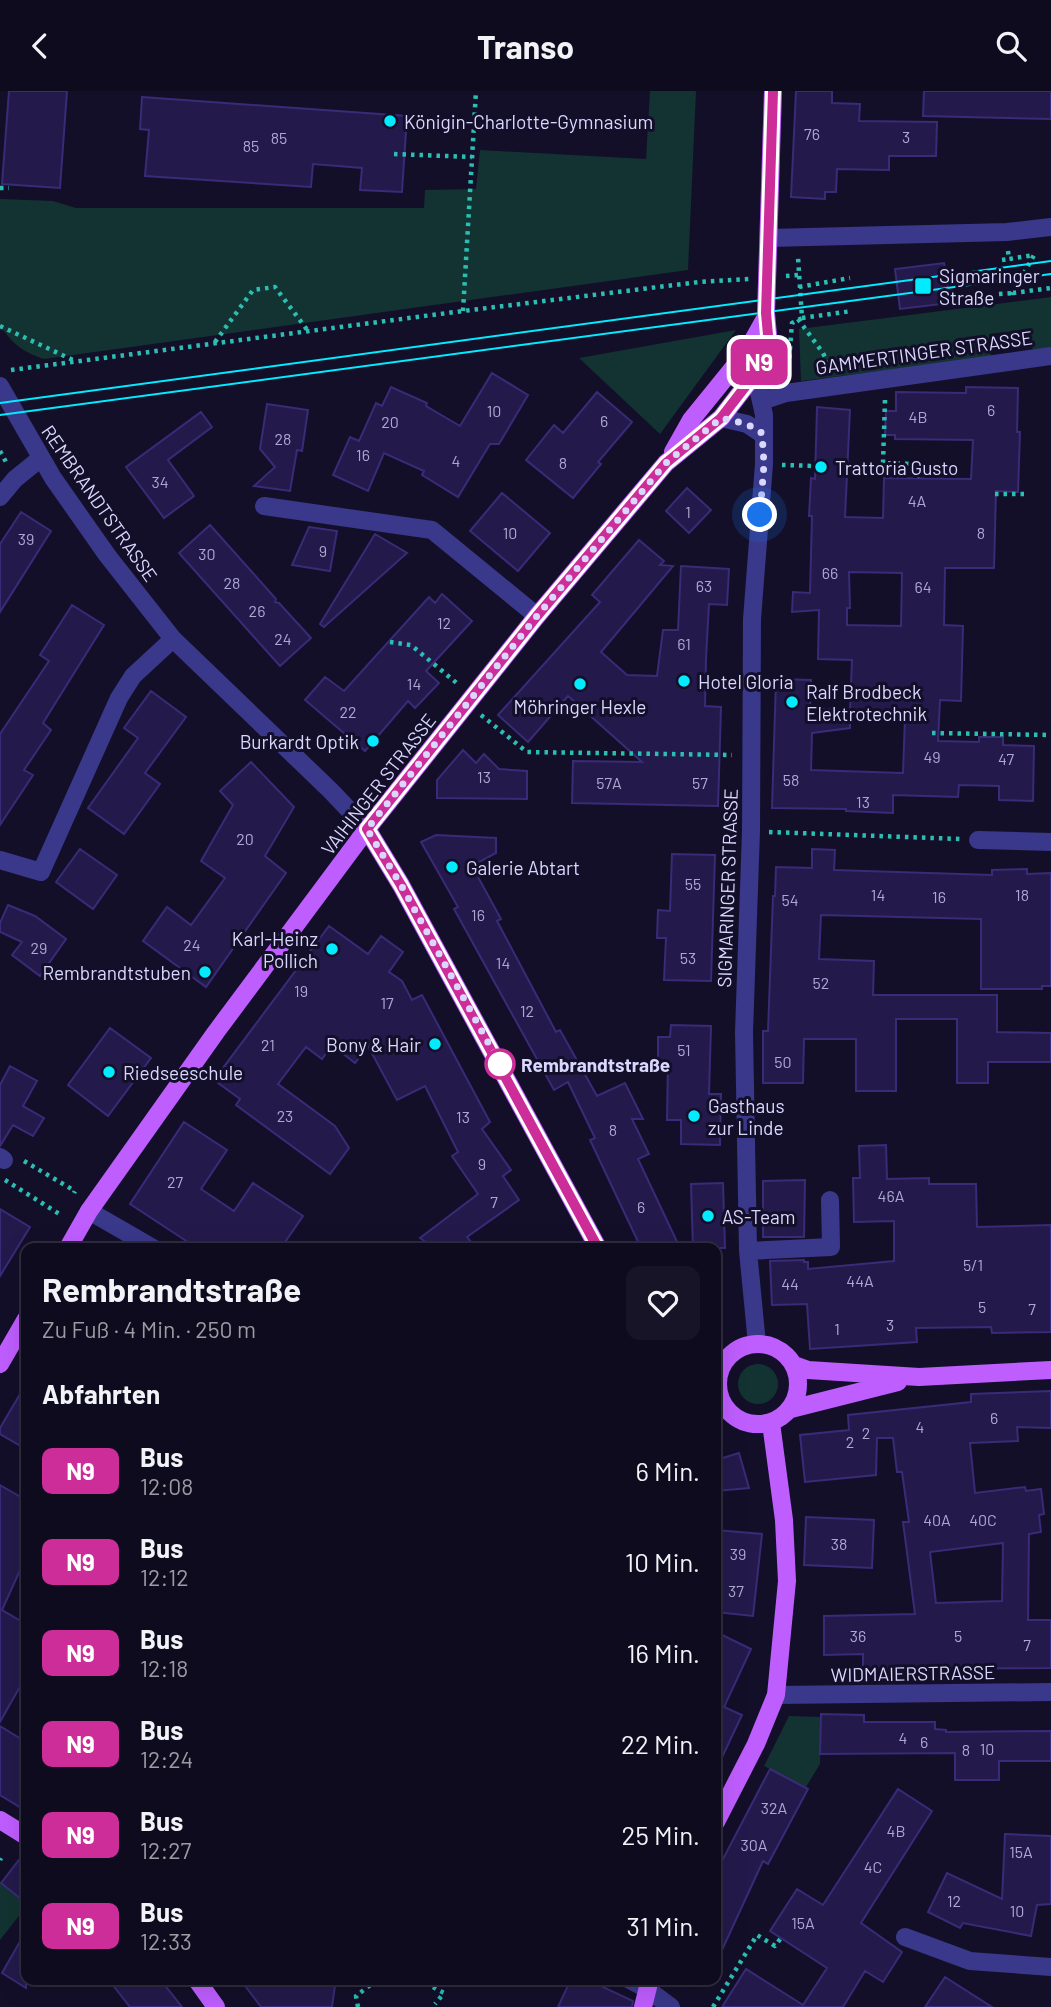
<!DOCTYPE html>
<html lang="de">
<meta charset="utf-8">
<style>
body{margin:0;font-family:Barlow,sans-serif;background:#171428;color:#f1f3f6;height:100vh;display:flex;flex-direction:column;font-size:26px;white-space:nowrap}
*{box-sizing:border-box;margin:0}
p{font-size:23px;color:#9b9ba4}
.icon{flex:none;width:38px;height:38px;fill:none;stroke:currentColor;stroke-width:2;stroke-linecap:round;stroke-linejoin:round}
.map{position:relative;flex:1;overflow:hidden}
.panel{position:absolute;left:21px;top:1152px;width:700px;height:742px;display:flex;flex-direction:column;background:#0e0b1f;border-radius:14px;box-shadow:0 7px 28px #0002,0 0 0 2px #2e2b3d}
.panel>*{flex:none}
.badge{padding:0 14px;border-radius:10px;font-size:24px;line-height:46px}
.you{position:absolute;width:35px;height:35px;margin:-18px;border:5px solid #fff;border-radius:50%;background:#1a73e8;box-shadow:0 0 0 10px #1a73e833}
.map>.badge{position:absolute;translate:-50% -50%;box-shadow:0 0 0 4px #fff}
h2{padding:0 21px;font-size:26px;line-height:63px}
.round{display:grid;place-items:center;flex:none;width:74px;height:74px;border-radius:14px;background:#171428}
.overview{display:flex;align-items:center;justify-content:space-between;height:119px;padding:0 21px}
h1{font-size:33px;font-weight:700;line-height:52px}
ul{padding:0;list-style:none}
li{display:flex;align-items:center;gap:21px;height:91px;padding:0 21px}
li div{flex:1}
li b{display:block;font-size:26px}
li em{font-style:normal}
li .badge{min-width:77px;font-weight:700;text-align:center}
header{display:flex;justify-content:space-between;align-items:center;height:91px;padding:0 21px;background:#0e0b1f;font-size:32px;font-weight:700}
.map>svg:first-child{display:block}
.green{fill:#123331}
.building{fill:#231a4b;stroke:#392b77;stroke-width:2;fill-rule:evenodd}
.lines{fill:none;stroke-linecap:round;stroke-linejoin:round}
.path{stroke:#2bbfb3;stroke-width:4.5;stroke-dasharray:3.5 5;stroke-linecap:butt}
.minor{stroke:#39388a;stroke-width:18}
.major{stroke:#bf5eff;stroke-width:18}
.tram{stroke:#03ebff;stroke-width:2}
.line-casing{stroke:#fff;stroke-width:16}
.line{stroke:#cd2d98;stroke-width:10}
.walk{stroke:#dad7ff;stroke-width:7;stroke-dasharray:0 12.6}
.poi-dot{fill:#03ebff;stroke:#130f29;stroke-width:2.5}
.stop-dot{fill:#fff;stroke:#cd2d98;stroke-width:3.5}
.labels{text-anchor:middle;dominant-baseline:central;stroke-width:6;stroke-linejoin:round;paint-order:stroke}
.number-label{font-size:16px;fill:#aca8d2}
.poi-label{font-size:19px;fill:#dad7ff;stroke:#130f29;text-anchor:start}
.street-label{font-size:19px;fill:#dad7ff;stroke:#130f29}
.stop-label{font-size:19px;font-weight:bold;fill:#dad7ff;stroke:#130f29;text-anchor:start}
</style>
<header><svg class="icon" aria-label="back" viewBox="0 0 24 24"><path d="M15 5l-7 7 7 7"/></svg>Transo<svg class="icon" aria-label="search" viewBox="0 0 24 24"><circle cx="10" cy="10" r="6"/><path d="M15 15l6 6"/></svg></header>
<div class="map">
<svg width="1051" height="1916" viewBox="0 0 1051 1916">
<rect width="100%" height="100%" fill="#130f29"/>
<path class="green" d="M650 0H696L688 179 44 268C23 261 12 253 0 234V108L53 110 76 117H424L425 99 476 98 480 59 646 68Z
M1051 206V257L1033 260 1029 238 989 243 991 266 801 290 799 238Z
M736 239 660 343 579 267Z
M738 1293a20 20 0 1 1 40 0a20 20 0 1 1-40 0Z
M789 1625 821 1626 820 1673 806 1696 764 1675Z
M0 1791 26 1812V1816L0 1849Z"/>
<path class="building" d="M9 0H67L60 97 2 93Z
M796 0H832V12L860 13 859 30 937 31 936 65H889V79L837 78 836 101H825V108L791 106Z
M924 0H1051V28L923 25Z
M142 6 407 25 402 101 360 99 362 77 313 73 311 96 145 85 149 39 140 38Z
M944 172 950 212 900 218 895 178Z
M492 282 528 304 499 353H490L458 406 422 384 424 380 384 362 368 400 333 384 350 346 359 350 376 312 382 315 391 296 427 312 426 315 460 335Z
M966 296 1018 297 1017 341H1020L1018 401 996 400 994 477H945L944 534 963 535 961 610 940 609 938 650 979 651V646H1003V654L1034 655 1033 710 999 709V695L959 694 958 706 893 704V722L846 720V718L772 717 776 588 811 589 810 618H850L852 569 818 568 819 519 792 521 793 501 810 502 812 425H809L811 387 815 388 817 316 850 319 845 426 883 427 884 387 971 388 973 349 895 348V344H885L886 320H896V301L966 302ZM849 481 902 482 901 535 847 534V517H850ZM850 624 905 626 903 682 811 679 812 642 850 637Z
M597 301 632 331 598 371 601 373 573 407 526 369 554 334 563 342Z
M267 313 308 319 302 360 297 359 290 400 254 395 275 376 260 358Z
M201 321 212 336 168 369 194 405 164 427 126 376Z
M687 397 711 419 689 442 666 420Z
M502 402 550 442 518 480 470 440Z
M21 421 51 440 0 521V453Z
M210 434 276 508 275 511 279 512 311 547 280 575 179 462Z
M309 436 337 440 330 480 292 474Z
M375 443 407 462 324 536 320 533Z
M639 449 664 470 660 474 673 475 601 561 627 584 657 585 663 539H678L681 475 729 478 727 514 709 513 706 567 705 615 721 616 718 715 572 712 573 670 642 671 568 605 528 651 498 624 600 511 592 504Z
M442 503 472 530 426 580 439 592 415 617 408 610 365 660 305 609 325 586 344 600 429 506 435 512Z
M72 514 104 534 43 632 51 639 24 679 33 684 0 734V643L49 570 40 564Z
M151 600 186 626 145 682 160 693 124 743 88 717 138 647 124 637Z
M463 659 476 672 484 663 499 678 527 680V708L437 707V689Z
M251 671 294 716 265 765 286 782 206 896 143 850 167 816 191 834 225 787 201 770 233 714 220 700Z
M436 744 496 747V762L472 775 501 828 497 830 556 941 560 939 597 1005 625 992 643 1028H632L649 1063 638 1068 680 1157H641L590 1049 595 1047 568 991 554 999 454 818 458 816 421 751Z
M80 758 117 784 93 818 56 791Z
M812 758 835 759 834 779 992 784V779L1027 778V783L1051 782V895H1042V898H981V828L821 824 819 868 874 870 873 904H997V941L1051 942V971H988V992H957V928H896V1000H856V948H804L803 992H763V940H768L773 805H775L776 776 812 777Z
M672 763 715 764 711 890 664 889 666 847H657L658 819 670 820Z
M8 814 35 825 66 848 40 885 12 864 22 851 0 841V832Z
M329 835 368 863 381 845 403 861 389 881 402 890 412 909 422 904 490 1031 482 1038 511 1079 503 1085 519 1109 467 1146 476 1157H434L420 1147 478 1103 452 1065 458 1061 425 995 397 1009 368 955 355 972 332 954 322 968 306 956 278 993 335 1035 349 1057 330 1083 236 1014 240 1008 214 989Z
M671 934 711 935 709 1003H721L720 1054 681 1053V1029H667L668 971H658V946H670Z
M110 937 151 967 108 1025 68 994Z
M10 975 37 990 23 1015 44 1027 33 1045 13 1034 0 1055V994Z
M184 1031 227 1059 201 1098 234 1120 253 1092 303 1125 281 1157H197L130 1113Z
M886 1054 887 1088 929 1087V1093H976L977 1136 1051 1134V1241L992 1242 991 1236 916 1237 917 1251 810 1258 807 1213 772 1214 770 1170 804 1169V1171H808V1178L894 1170V1130L854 1131 853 1087H860L859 1055Z
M805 1089 804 1146H763V1090Z
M723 1092 725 1157H693L691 1093Z
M0 1118 30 1136 0 1185Z
M26 1293V1358L0 1343V1337Z
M1051 1300V1337L1017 1336 1018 1350 970 1352 975 1402 1025 1396 1026 1400 1041 1398 1044 1423 1039 1424 1041 1441 1029 1443 1028 1529H1051V1577L892 1578V1581H863V1563L824 1564V1525L915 1523 903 1431H909L902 1381H897L893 1347H877L876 1384 805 1391 800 1344 849 1339 848 1324 971 1311V1303ZM1003 1452 1002 1510 936 1512 930 1461Z
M739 1362 749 1397 716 1400V1369Z
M0 1394 26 1409V1466L2 1519 26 1533V1585L0 1631Z
M806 1426 874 1429 872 1477 804 1474Z
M716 1439 762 1443 753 1525 716 1521Z
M716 1541 751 1558 724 1616 742 1624 716 1679Z
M821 1623 864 1624V1631H935V1638L946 1639V1641L1051 1640V1670H999V1689H955V1662L820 1663Z
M0 1635 26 1651V1720L0 1704Z
M770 1678 808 1698 768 1773 763 1770 716 1872V1767L722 1770Z
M898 1698 932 1720 861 1832 902 1861 883 1891 865 1880 843 1916H722L746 1878 803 1914 827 1877 770 1840 797 1798 823 1814Z
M1005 1743 1051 1745V1813L1037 1814 1031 1845 963 1832 960 1837 928 1821 947 1782 1002 1808Z
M26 1760V1812L1 1792Z
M26 1840V1897L2 1882Z
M945 1886 992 1916H925Z
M108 1888H160L182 1916H130Z
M240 1888H336L332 1916H261Z
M571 1888H586L633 1910 632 1916H558Z"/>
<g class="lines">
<path class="path" d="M394 63 472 66
M0 97H9
M1008 160 1009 168 1034 164 1013 202 1051 197
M1002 169 1009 168
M786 185 798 184
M799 196 850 187
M999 203 1013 202
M463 220 476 0
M802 227 852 220
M798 228 823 262 830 277
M0 235 75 270
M215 251 253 199 275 196 308 240
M11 279 463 220 699 191 749 188
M788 284 792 232 802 227 798 166
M885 309 883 372 918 373 917 387
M0 360 6 371
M782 374 815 375
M995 403H1026
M390 551 411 554 459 594
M481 624 527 661 732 664
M932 642 1051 644
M769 741 960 748
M24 1070 75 1100 74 1102
M5 1089 61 1124
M716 1305 719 1303
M0 1769 1 1767
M418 1888 444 1902 435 1913
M358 1916 356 1905 378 1888
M713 1916 757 1844 775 1855 781 1847"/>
<path class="minor" d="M769 147 1007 141 1051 136
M755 283 764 324V373L752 528 751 740 744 941 748 1160 757 1253
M0 295 53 387 107 464 173 548 331 700 367 738
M762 310 786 302 1051 265
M721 327 747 333 762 343
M0 406 15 388 41 367
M264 415 432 439 537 525
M978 749 1051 751
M0 769 41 781 119 607 133 585 173 548
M0 1066 4 1069
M89 1120 153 1157
M748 1160 831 1156 830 1109
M776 1604 1051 1601
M905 1846 970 1870 1051 1876
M628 1888 647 1898 671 1916"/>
<path class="major" d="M673 361 691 329 747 260 766 226
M367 738 401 794 598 1157
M68 1157 89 1120 216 941 367 738 537 525 666 372 721 327 755 283 768 244 766 222 773 0
M718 1293a40 40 0 1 1 80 0a40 40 0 1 1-80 0Z
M0 1273 26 1228
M794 1274 808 1279 919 1286 1051 1279
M791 1318 898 1291
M0 1729 26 1745
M716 1731 756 1653 776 1604 787 1490 784 1429 771 1332
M196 1888 216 1916
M643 1916 650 1888"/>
<path class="tram" d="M0 312 1051 170
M0 324 1051 183"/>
</g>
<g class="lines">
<defs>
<path id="line" d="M598 1157 401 794 367 738 537 525 666 372 721 327 755 283 768 244 766 222 773 0"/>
</defs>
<use href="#line" class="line-casing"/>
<use href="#line" class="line"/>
<path class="walk" d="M500 973 401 794 367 738 537 525 666 372 721 327 747 333 762 342 764 373 760 424"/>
</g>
<g class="poi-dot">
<circle cx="390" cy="30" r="7"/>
<rect x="914" y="186" width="18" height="18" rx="3.5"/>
<circle cx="821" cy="376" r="7"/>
<circle cx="684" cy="590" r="7"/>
<circle cx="580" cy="593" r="7"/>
<circle cx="792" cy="611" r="7"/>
<circle cx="373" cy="650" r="7"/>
<circle cx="452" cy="776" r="7"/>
<circle cx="332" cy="858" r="7"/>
<circle cx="205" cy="881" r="7"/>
<circle cx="435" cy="953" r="7"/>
<circle cx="109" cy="981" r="7"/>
<circle cx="694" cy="1025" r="7"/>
<circle cx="708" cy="1125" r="7"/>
</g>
<circle class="stop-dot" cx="500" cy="973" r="14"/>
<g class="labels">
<g class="number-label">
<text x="812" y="42">76</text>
<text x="906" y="45">3</text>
<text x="279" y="46">85</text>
<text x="251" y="54">85</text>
<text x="991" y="318">6</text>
<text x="494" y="319">10</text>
<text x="918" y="325">4B</text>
<text x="604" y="329">6</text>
<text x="390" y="330">20</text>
<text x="283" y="347">28</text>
<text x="363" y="363">16</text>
<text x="456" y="369">4</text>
<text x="563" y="371">8</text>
<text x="160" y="390">34</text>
<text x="917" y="409">4A</text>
<text x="688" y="420">1</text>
<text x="510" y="441">10</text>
<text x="981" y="441">8</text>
<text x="26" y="447">39</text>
<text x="323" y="459">9</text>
<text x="207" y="462">30</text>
<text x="830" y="481">66</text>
<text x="232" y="491">28</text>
<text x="704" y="494">63</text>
<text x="923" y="495">64</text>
<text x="257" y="519">26</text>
<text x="444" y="531">12</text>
<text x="283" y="547">24</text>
<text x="684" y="552">61</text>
<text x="414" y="592">14</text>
<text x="348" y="620">22</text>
<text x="932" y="665">49</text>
<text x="1006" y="667">47</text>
<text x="484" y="685">13</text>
<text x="791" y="688">58</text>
<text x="609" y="691">57A</text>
<text x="700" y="691">57</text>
<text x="863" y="710">13</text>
<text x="245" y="747">20</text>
<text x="693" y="792">55</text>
<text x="878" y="803">14</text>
<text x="1022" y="803">18</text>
<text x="939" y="805">16</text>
<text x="790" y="808">54</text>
<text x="478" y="823">16</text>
<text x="192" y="853">24</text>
<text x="39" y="856">29</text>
<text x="688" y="866">53</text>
<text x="503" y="871">14</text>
<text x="821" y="891">52</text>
<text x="301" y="899">19</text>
<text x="387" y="911">17</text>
<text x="527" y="919">12</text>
<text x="268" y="953">21</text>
<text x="684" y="958">51</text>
<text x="783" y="970">50</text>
<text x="285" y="1024">23</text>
<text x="463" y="1025">13</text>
<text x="613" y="1038">8</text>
<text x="482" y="1072">9</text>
<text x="175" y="1090">27</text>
<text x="891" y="1104">46A</text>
<text x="494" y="1110">7</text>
<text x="641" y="1115">6</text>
<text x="973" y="1173">5/1</text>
<text x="860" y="1189">44A</text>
<text x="790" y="1192">44</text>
<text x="982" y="1215">5</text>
<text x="1032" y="1217">7</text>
<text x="890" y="1233">3</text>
<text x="837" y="1237">1</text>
<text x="994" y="1326">6</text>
<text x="920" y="1335">4</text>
<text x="866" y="1341">2</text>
<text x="850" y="1350">2</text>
<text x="937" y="1428">40A</text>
<text x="983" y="1428">40C</text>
<text x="839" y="1452">38</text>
<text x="738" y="1462">39</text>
<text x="736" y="1499">37</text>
<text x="858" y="1544">36</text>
<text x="958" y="1544">5</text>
<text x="1027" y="1553">7</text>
<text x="903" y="1646">4</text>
<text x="924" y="1650">6</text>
<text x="987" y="1657">10</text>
<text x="966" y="1658">8</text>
<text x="774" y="1716">32A</text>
<text x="896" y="1739">4B</text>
<text x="754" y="1753">30A</text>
<text x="1021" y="1760">15A</text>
<text x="873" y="1775">4C</text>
<text x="954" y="1809">12</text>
<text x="1017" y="1819">10</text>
<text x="803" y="1831">15A</text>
</g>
<g class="poi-label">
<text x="404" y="30">Königin-Charlotte-Gymnasium</text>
<text x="939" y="184">Sigmaringer<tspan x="939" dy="22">Straße</tspan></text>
<text x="835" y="376">Trattoria Gusto</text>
<text x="698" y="590">Hotel Gloria</text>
<text x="806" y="600">Ralf Brodbeck<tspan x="806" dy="22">Elektrotechnik</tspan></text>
<text x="580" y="615" text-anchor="middle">Möhringer Hexle</text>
<text x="359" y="650" text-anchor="end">Burkardt Optik</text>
<text x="466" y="776">Galerie Abtart</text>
<text x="318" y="847" text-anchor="end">Karl-Heinz<tspan x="318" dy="22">Pollich</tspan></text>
<text x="191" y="881" text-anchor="end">Rembrandtstuben</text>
<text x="421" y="953" text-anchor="end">Bony &amp; Hair</text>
<text x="123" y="981">Riedseeschule</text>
<text x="708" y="1014">Gasthaus<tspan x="708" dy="22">zur Linde</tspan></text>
<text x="722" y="1125">AS-Team</text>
</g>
<g class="street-label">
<text transform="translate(924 261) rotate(-8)">GAMMERTINGER STRASSE</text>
<text transform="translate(100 412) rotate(55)">REMBRANDTSTRASSE</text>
<text transform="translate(378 693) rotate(-52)">VAIHINGER STRASSE</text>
<text transform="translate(727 797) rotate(-88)">SIGMARINGER STRASSE</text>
<text transform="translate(913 1582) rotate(-1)">WIDMAIERSTRASSE</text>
</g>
<g class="stop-label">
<text x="521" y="973">Rembrandtstraße</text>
</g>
</g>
</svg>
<div class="you" style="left:760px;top:424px"></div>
<b class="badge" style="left:759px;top:271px;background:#cd2d98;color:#fff">N9</b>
<section class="panel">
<div class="overview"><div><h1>Rembrandtstraße</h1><p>Zu Fuß · 4 Min. · 250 m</p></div><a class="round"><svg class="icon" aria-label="heart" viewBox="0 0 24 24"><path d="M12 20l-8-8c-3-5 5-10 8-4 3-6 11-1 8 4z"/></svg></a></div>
<h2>Abfahrten</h2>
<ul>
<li><span class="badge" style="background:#cd2d98;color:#fff">N9</span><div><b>Bus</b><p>12:08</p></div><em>6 Min.</em></li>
<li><span class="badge" style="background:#cd2d98;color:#fff">N9</span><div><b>Bus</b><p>12:12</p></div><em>10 Min.</em></li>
<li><span class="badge" style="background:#cd2d98;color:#fff">N9</span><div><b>Bus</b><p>12:18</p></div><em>16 Min.</em></li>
<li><span class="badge" style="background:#cd2d98;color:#fff">N9</span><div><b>Bus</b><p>12:24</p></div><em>22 Min.</em></li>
<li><span class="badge" style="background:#cd2d98;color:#fff">N9</span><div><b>Bus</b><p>12:27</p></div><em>25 Min.</em></li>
<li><span class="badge" style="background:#cd2d98;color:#fff">N9</span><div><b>Bus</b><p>12:33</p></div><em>31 Min.</em></li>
</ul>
</section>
</div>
